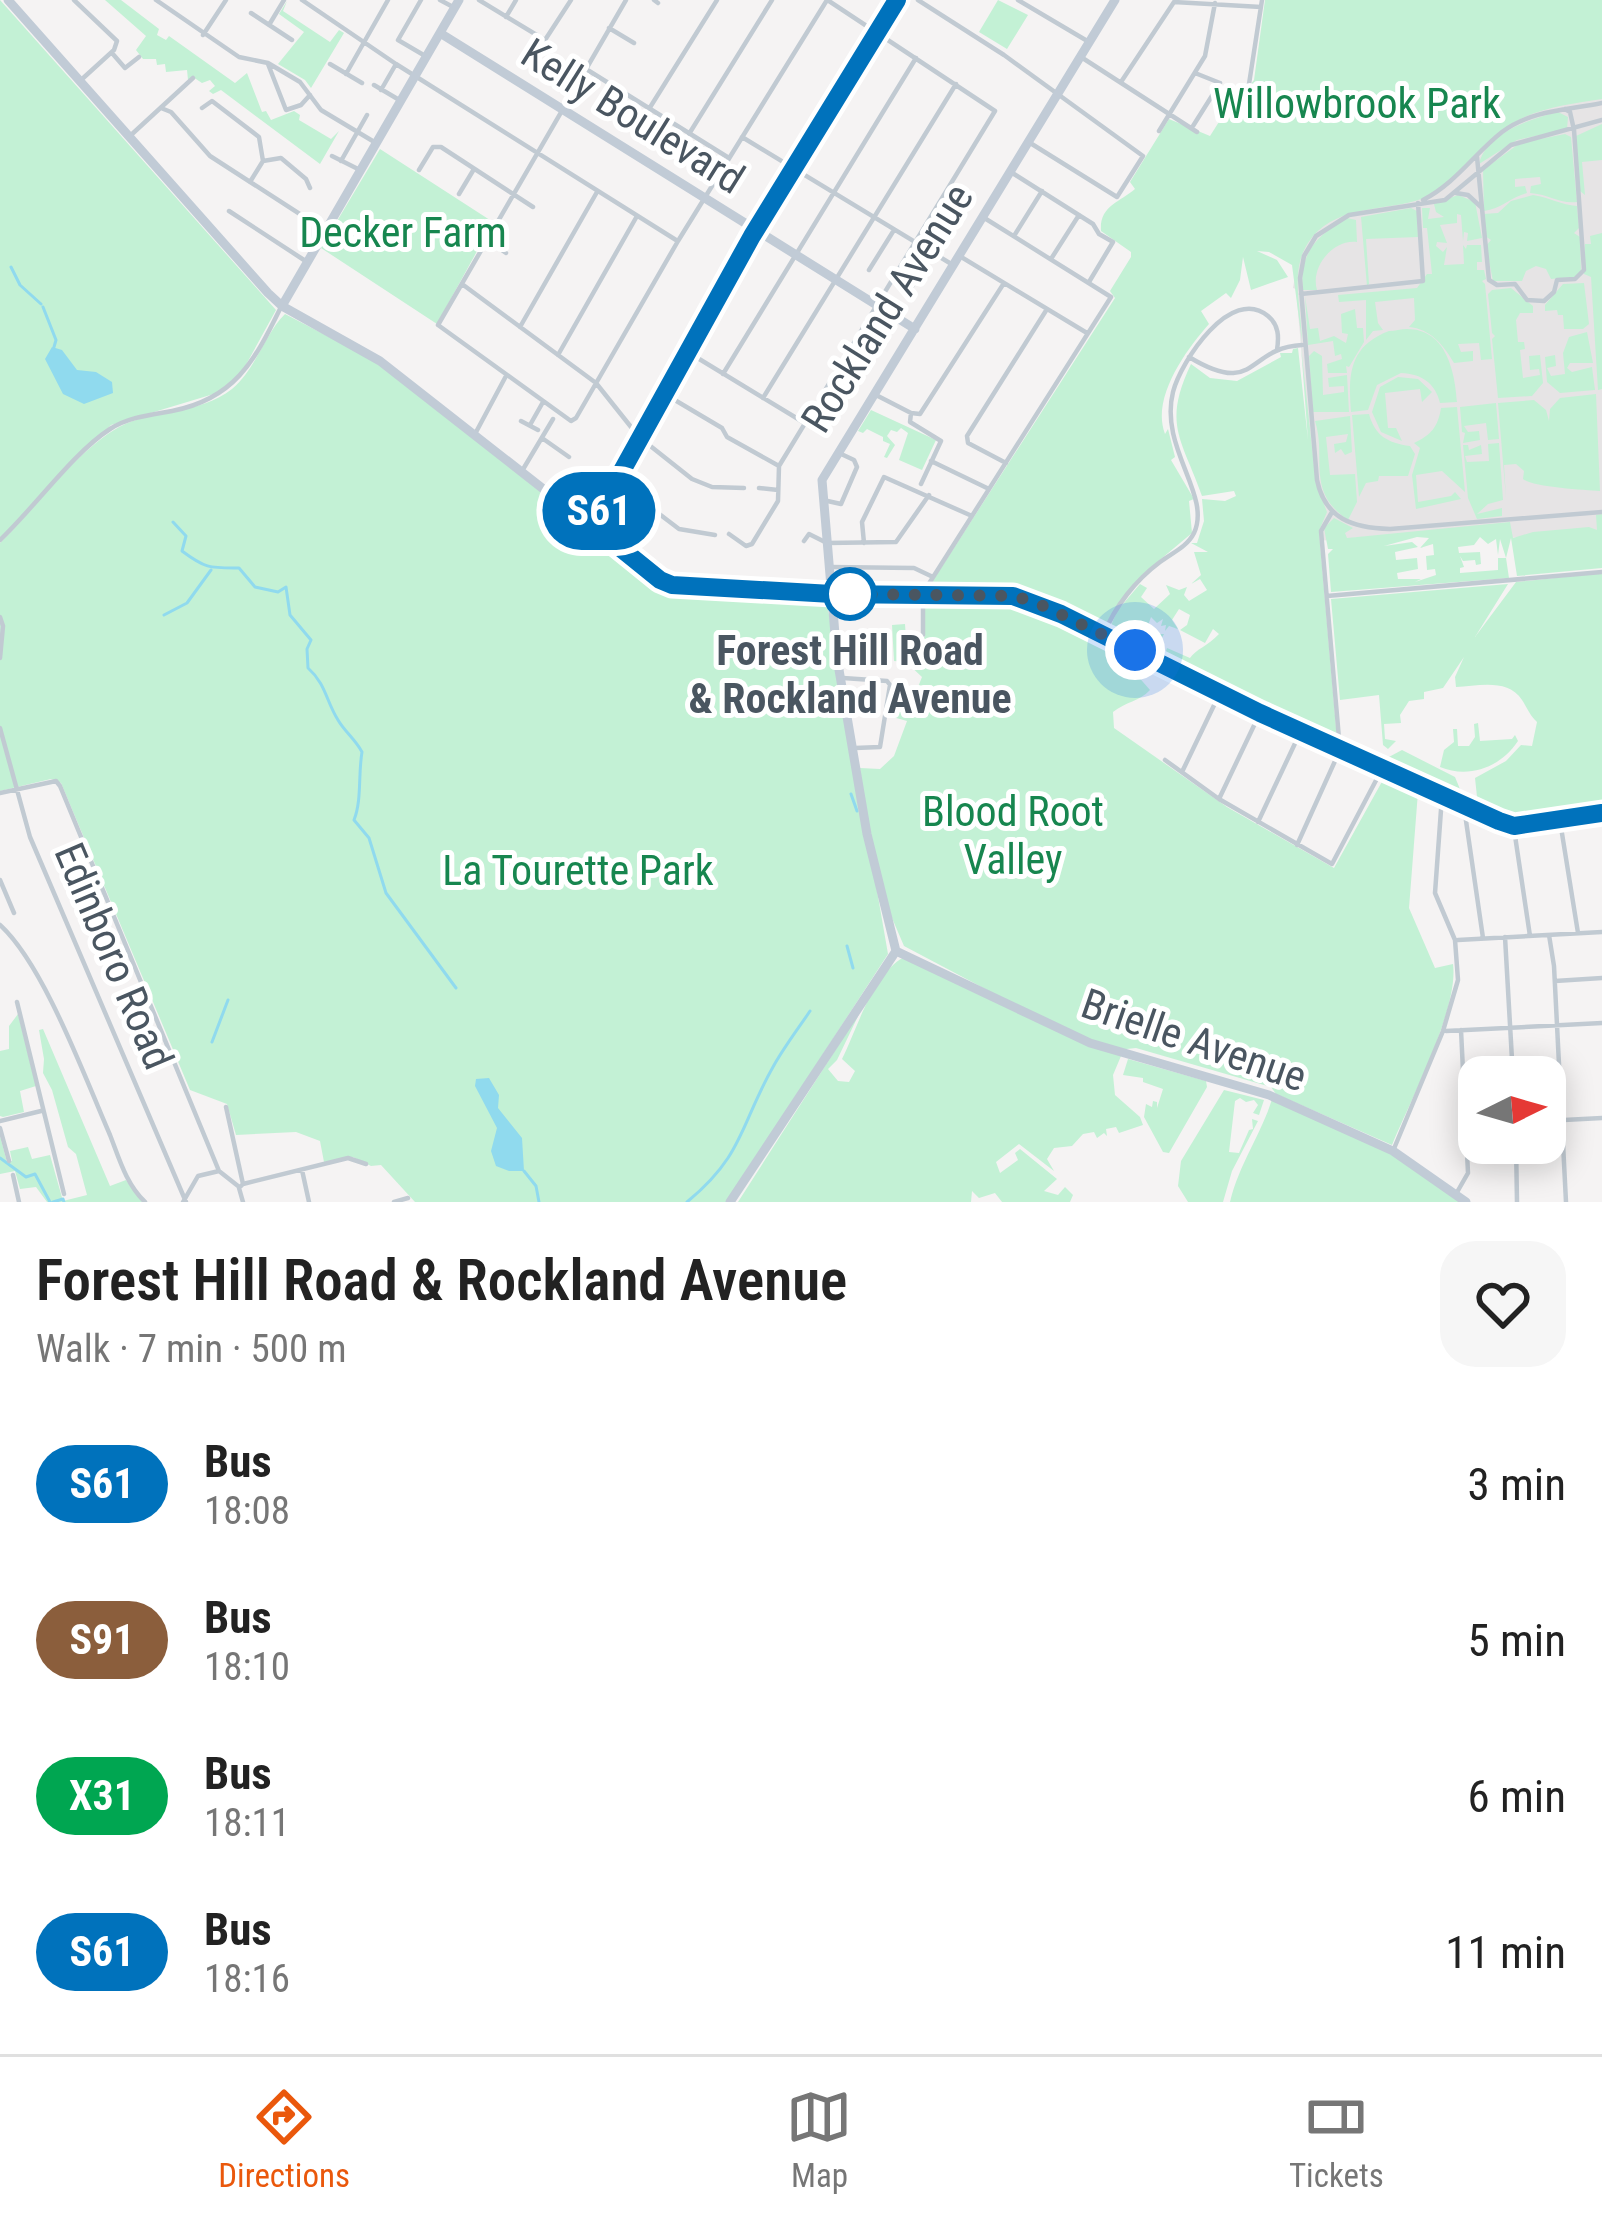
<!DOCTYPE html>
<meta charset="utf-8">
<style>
body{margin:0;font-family:"Roboto Condensed",sans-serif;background:#f6f6f6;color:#222;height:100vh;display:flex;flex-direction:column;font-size:45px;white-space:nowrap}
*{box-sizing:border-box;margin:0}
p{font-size:39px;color:#767676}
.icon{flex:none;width:66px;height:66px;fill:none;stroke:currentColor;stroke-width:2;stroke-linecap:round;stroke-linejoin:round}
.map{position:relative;height:1202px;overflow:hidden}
.drawer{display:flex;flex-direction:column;background:#fff;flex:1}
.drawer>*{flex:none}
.badge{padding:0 24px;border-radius:39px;font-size:42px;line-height:78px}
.needle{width:78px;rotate:85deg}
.buttons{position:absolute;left:1458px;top:1056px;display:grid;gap:24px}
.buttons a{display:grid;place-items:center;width:108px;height:108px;border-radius:24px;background:#fff;box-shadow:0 6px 30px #0003;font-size:60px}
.you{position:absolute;width:60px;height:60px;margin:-30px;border:9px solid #fff;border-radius:50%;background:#1a73e8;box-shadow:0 0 0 18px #1a73e833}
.map>.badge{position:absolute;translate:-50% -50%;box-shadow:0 0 0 6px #fff}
.round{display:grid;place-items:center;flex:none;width:126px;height:126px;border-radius:36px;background:#f6f6f6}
.headline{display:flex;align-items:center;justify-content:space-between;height:204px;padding:0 36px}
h1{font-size:57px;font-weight:600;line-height:90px}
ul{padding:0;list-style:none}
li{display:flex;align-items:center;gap:36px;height:156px;padding:0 36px}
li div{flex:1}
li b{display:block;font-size:45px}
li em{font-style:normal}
li .badge{min-width:132px;font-weight:700;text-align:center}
.dock{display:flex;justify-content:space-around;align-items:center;height:168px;border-top:3px solid #e0e0e0;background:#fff;font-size:33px;color:#767676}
.dock a{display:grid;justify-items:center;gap:6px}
.dock .selected{color:#ea580c}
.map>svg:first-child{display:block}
.education{fill:#e6e4e5}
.green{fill:#c3f1d5;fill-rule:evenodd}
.water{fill:#90daee}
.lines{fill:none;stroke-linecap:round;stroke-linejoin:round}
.stream{stroke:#90daee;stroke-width:3}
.street{stroke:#c1cad2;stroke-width:4.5}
.secondary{stroke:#c1cbd6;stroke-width:9}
.line-casing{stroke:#fff;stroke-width:27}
.line{stroke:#0072bc;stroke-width:18}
.walk{stroke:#4a5661;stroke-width:12;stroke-dasharray:0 21.6}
.stop-dot{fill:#fff;stroke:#0072bc;stroke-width:6}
.labels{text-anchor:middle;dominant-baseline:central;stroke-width:10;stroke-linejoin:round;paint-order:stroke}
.park-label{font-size:42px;fill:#17864f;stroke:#fff}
.street-label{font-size:42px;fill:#4a5661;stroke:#fff}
.stop-label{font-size:42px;font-weight:bold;fill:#4a5661;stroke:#fff}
</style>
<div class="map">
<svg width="1602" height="1202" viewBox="0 0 1602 1202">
<rect width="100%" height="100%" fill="#f5f3f3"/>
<path class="education" d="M1602 96V516L1597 530 1511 538 1509 524 1318 541 1296 289 1293 288 1300 248 1316 228 1480 141 1518 114Z"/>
<path class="green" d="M0 0 276 310 242 372 217 393 111 425 0 538Z
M105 0H121L159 29 157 35 166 40 169 36 235 83 247 73 262 112 266 111 271 120 294 111 300 115 299 120 331 139 339 131 320 164 221 90 213 94 209 91 215 86 210 80 202 83 193 77 188 80 187 70 166 72 165 64 157 65 156 59H143L136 50 146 36Z
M998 0 1028 15 1007 49 979 32Z
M1265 0H1602V99C1570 104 1534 108 1507 127 1475 148 1454 191 1415 201 1379 211 1332 206 1308 243 1289 272 1302 309 1302 342L1292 265 1269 252 1257 251 1277 260 1288 277 1251 290 1243 257 1240 280 1231 298 1226 293 1201 311 1209 324C1186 350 1151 398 1165 434L1168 429 1175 457 1171 460 1194 499 1189 501 1192 533 1143 574 1103 627 1094 628 1092 621 1032 591 1028 594 933 590 932 582 1115 298 1110 291 1131 257V252L1101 231C1099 206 1120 202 1135 189L1130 182 1169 119 1210 136 1243 84 1250 85 1254 80Z
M287 1 283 11 330 42 339 30 344 33 311 88 305 80 278 64 304 32 279 14Z
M1558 112 1568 117 1567 129 1517 140 1479 164C1486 133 1530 119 1558 112Z
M1602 124V160L1582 162 1585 195 1580 191 1576 136Z
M1565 134 1571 137 1577 202C1559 204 1548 194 1530 193L1531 186 1541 184 1540 177 1515 179V187L1525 186 1527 193C1511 197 1501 209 1484 211L1483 170 1520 143Z
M380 149 493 222 437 324 321 248Z
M1458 195 1475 202 1482 238 1467 241 1468 233 1464 232 1463 241 1461 215 1457 214V223L1440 225 1447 243 1437 242 1436 246 1443 252 1447 247 1444 265 1464 264 1463 245 1466 249 1467 245H1481L1482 262H1477V270H1484L1486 279 1482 281 1485 284 1492 359 1481 360 1479 343 1458 344 1461 352 1473 351V361L1454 363C1443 344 1430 329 1409 327L1415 320 1414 298 1375 302 1378 323 1383 330 1373 331 1366 340V300L1339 302 1338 295 1417 288 1427 274H1432L1427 228H1423L1422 208H1430L1428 219 1444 217 1436 212 1434 204Z
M1533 195C1551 198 1561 205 1577 206L1579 228 1574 233 1580 237 1581 272 1575 277 1551 279 1546 269 1536 266 1526 271 1522 281H1493L1486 246 1491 240 1485 236 1483 214 1498 213 1511 201Z
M1411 208 1417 211 1418 237 1366 239 1369 284 1367 286 1361 217Z
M1347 218 1356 220 1357 242C1333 239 1310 267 1317 290H1303C1298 254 1318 234 1347 218Z
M1602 233V389L1598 390 1591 277 1584 274 1585 244H1591L1590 236Z
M1584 283 1589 324 1583 329H1564L1563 315H1558L1557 310 1545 311V305L1563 284Z
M1511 288 1533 306V313H1520L1516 320 1518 342H1524L1525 349 1520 350 1523 378 1540 375 1539 369 1530 370 1529 356 1540 355 1543 383 1532 396 1498 398 1492 339 1495 336 1492 333 1488 294 1492 290Z
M1305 296 1310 329 1318 328 1320 341 1334 336 1346 343 1348 334 1342 333 1341 314 1355 309 1357 328H1363L1364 342 1349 367 1346 366 1347 373H1328L1327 364 1342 359 1341 354 1335 356 1333 341 1308 345Z
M285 314 379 363 654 580 688 590 826 598 888 954 727 1202H415L381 1165 371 1166 353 1157 324 1162 320 1141 296 1132 236 1135 227 1104 190 1090 61 783 51 779 0 791V543C36 508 76 451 119 427 155 408 199 415 232 389 256 369 264 335 285 314Z
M1389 331C1395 331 1401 329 1407 329 1447 329 1455 373 1457 402L1440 403C1435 383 1422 374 1401 373L1377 385 1368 410 1351 412C1348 375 1349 346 1389 331Z
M1587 332 1593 363H1570L1567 368 1572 372 1592 367 1595 390 1560 393 1547 382 1545 357 1555 355 1556 366 1547 368 1551 376 1565 374 1563 353 1569 337Z
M1301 347 1316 484 1327 512 1319 531 1337 739 1168 661 1164 657 1167 648 1190 658C1196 649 1208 646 1219 634L1213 629 1205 643 1180 630 1187 625 1190 615 1179 609 1172 620 1178 629 1169 626 1165 631 1166 625 1161 626 1163 619 1157 623 1151 617 1147 628 1156 634H1164L1154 652 1112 632 1110 628 1117 611 1140 584 1147 588 1141 597 1154 609 1170 594 1166 585 1179 590 1187 587 1184 595 1189 601 1207 590 1200 579 1191 584 1201 575 1194 552H1208L1191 543H1197L1204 521 1202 499 1225 501 1236 496 1234 491 1202 496C1182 439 1162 425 1191 364L1210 378 1237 381 1281 357 1280 353H1292L1293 349 1298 348 1308 440Z
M1314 351 1322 356 1323 395 1344 392V386L1329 387 1328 378 1347 375 1349 412H1313L1309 356Z
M1398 377 1418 379 1432 392 1422 402 1420 389 1385 393 1388 428H1396L1402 441 1381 432 1372 412 1380 387Z
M1596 394 1600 491C1584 490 1532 487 1523 479L1524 471 1516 464 1504 465 1506 498 1498 403 1534 400 1546 410 1549 421 1550 409 1560 398Z
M1496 403 1499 439 1488 440 1486 423 1464 426 1468 432 1479 431 1480 440 1463 443 1465 433 1462 432 1460 407Z
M1457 407 1465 492 1442 471 1416 475 1418 502 1451 496 1455 492 1461 499 1416 509 1412 475 1420 448 1414 443C1431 435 1438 427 1441 408Z
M871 410 936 440 922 470 899 460 908 433 901 428 897 432 891 430 887 436 895 445 887 458 884 457 890 444 883 441V437L867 429 863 433 858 431Z
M1369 414C1375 436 1388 443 1410 446L1415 454 1408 476H1379L1378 481 1366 483 1359 497 1352 415Z
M1350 416 1352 452 1345 455 1341 449 1335 453 1334 444 1346 442 1348 434 1326 437 1330 475 1355 474 1357 502 1348 520C1305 491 1327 458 1315 421Z
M1499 443 1503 500 1488 504 1477 514 1502 508V516L1477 519 1468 498 1463 445H1468L1469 450 1481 445 1482 454 1465 456 1467 462 1489 461 1488 444Z
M1602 514V568L1517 576 1511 538 1506 558 1500 539 1498 555 1496 539 1488 544 1480 537 1474 545 1458 547 1459 553 1480 552 1481 564 1476 565 1475 560 1463 561 1460 556 1464 567 1460 568V573L1498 570V558H1506L1509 578 1331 592 1328 554 1333 549H1328L1324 528 1334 518 1353 528 1345 533 1347 538 1510 522 1513 538 1533 532 1589 527 1597 530 1596 515ZM1417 537 1429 538 1420 548 1433 544 1434 555 1426 556 1427 570 1435 569 1436 575 1415 582 1421 579H1398L1397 573 1418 569 1417 558 1396 560 1395 552 1418 547 1412 542 1384 546Z
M1602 573V809L1517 821 1478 806 1475 778 1506 761 1521 745 1532 746 1537 722C1529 714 1529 711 1522 700 1508 678 1478 686 1456 687L1455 677 1464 657 1443 688 1424 692V699L1409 701 1400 715 1401 723 1384 724 1385 739 1396 741 1388 749 1383 745 1379 695 1340 700 1331 599 1508 584 1475 637 1516 582Z
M924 598H1006L1033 605 1132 654 1129 666 1150 690C1140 701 1125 702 1113 712L1114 728 1227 807 1334 868 1384 778 1418 792 1409 908 1435 968 1453 964C1459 1009 1410 1101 1392 1145L1276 1094 1271 1087 1136 1048 1117 1050 1046 1021 904 946 889 911 867 822 860 768 880 769 894 756 907 721 889 716 895 688 916 692 922 677 906 662 894 661 892 625 905 624 906 639 925 637Z
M1478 723 1480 741 1512 739 1515 735 1518 741C1501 767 1469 779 1440 767L1444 750 1454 742 1453 729H1457L1458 746H1469L1475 737 1474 724Z
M1402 750 1455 777 1462 794 1454 797 1392 769 1387 758Z
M904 957 1121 1056 1113 1075 1115 1095 1140 1117 1143 1125 1119 1133 1116 1127 1106 1129 1107 1136 1104 1133 1097 1138 1094 1132 1083 1134 1072 1146 1054 1148 1047 1159 1054 1171 1019 1144 996 1162 1000 1173 1018 1160 1015 1153 1020 1149 1057 1179 1044 1191 1058 1195 1065 1187 1073 1195 1070 1202H1002L995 1193 979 1198 972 1191 971 1202H738L861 1010 837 1060 828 1069 838 1081 849 1082 855 1071 842 1059C858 1027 872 975 904 957Z
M18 1014 36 1086 20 1091 24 1112 3 1117 0 1116V1051L9 1049V1026Z
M43 1029 110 1186 126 1180 142 1202H47L36 1187 20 1189 15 1171 0 1174V1136L7 1162 12 1161 10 1151 28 1147 32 1159 50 1155 63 1201 87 1195 76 1154 68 1147 52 1090 43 1073 44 1059 39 1030Z
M1128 1059 1206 1081 1207 1087 1169 1153 1163 1152 1144 1117 1146 1104 1152 1107 1153 1101 1157 1102V1108L1163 1089 1143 1082V1078L1123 1075Z
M1224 1090 1264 1100 1259 1115 1253 1113 1258 1105 1254 1100 1246 1102 1240 1098 1235 1101 1229 1152 1239 1153 1249 1130 1253 1129 1252 1119 1258 1121 1232 1171 1223 1202H1188L1178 1186 1181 1161Z
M1272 1099 1391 1154 1460 1202H1230C1239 1164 1262 1133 1272 1099Z"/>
<path class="water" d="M52 347 62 350 77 370 96 372 112 382 113 393 84 404 63 394 45 359Z
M489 1078 499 1095 498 1108 522 1138 524 1171H509L496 1166 491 1151 497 1128 475 1086 476 1079Z"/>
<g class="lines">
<path class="stream" d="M11 267 20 285 41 304
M43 307 56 340 54 347
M173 522 186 536 182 551C206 569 210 568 239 568L255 587 278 592 286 587 290 615 311 640 307 649 308 668C326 684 326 701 338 720 345 732 355 739 362 752 358 775 362 800 354 820L369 838 386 893 456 988
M164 615 187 603 211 570
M851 794 857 811
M847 946 853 968
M212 1042 228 1000
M0 1158 26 1177 35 1174 50 1202
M524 1171 536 1186 539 1202
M53 1202 63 1199 64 1202
M687 1202C744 1155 740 1125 773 1067 784 1047 798 1029 810 1011"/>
<path class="street" d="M74 0 117 41 114 50 81 80
M156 0 239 57 268 63 300 82 321 110 376 143
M302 0 396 64 676 240
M421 0 398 40 427 57
M440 0 455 8
M479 0 545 40 571 0
M626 0 438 325 571 421 576 418 678 241 827 0
M654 0 658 3
M918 0 1004 55 1143 156 1117 197 1027 141
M1018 0 1089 42
M251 13 292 40
M506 17 516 0
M269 25 284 0
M609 28 634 43
M203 35 226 0
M112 53 125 68 139 57
M1081 57 1197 132
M268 64 286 110 301 105 310 95
M330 64 362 83
M586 69 729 158
M346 74 388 0
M1121 82 1174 2 1261 7
M1249 84 1262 0
M374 85 401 101
M381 90 396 64
M161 108 171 112 210 156 323 229
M202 108 212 101 259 137 263 161
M649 109 717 0
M1602 120 1511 145 1445 200 1349 215 1316 236 1304 256 1300 278 1317 480C1325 519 1353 528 1390 529L1602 512
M1193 126 1220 83 1195 73
M1159 131 1205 56 1215 3
M689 134 772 0
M131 135 193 78
M742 137 953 265
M332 156 360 170
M1477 157 1489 280 1497 285 1515 284 1527 300 1544 301 1554 292 1557 280 1575 279 1584 270 1574 130 1570 112 1565 109
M341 161 367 115
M419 170 433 147H441L533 207
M1014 174 1093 224 1099 234 1113 242 1089 282
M250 182 263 161 281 158 306 179 310 188
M1456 193 1468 195 1481 207
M459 194 474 169
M1423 200C1456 183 1474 154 1502 132 1531 110 1568 110 1602 103
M229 211 304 260
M1014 236 1042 191
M487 240 506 253
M958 255 1087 333
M1051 259 1079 215
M869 270 894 230
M462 284 596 383 639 437 692 479 712 487 744 488
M908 293 932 253
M1301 294 1423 281 1418 203
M520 327 597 192
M691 354 803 422
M558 355 637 216
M1189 357C1257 398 1246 348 1302 345
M723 374 916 58
M876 395 911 413 920 414 1004 283
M668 396 722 428 727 437 779 466
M763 398 956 84
M911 413 910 422 941 441 921 484
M521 421 538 430
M530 425 543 402
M475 434 506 376
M542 438 569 457
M931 461 989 489
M1006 463 968 443 967 436 1047 309
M522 471 553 419
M616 481 679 529 715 535
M759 488 778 490
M823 500 841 504 857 467 854 460 839 453
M729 534 746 546 752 544 778 501 779 466 995 111 829 1
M0 540C34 508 73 453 110 429 129 417 150 415 172 411 234 399 254 362 280 309
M804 541 809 534 827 543 896 542 929 495
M864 543 862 522 884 477 972 516
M829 567 914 568 933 577
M1327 596 1602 572
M0 617 3 626 0 658
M1104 634C1115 606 1136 580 1160 562 1172 553 1187 547 1194 533 1212 495 1159 448 1173 392 1181 361 1231 285 1268 316 1279 325 1279 337 1277 350
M923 635V593L1111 297 986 219
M843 678 887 681 890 685 880 747 855 748
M0 728 30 837 186 1202
M1165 760 1219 799 1332 864 1382 769
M1182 772 1218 697
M0 793 56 781 60 786 219 1171
M1219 799 1260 713
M1464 807 1483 938
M1560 821 1578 933
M1258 822 1299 735
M1514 829 1530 936
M1297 845 1340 750 1321 531 1332 512
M0 880 14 913
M0 925C44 965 85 1078 110 1135 119 1158 126 1184 145 1202
M1549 935 1554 966 1566 1202
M1505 937 1513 1077
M1458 940 1602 932
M1555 981 1602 978
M17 1002 64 1194
M1446 1031 1602 1023
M226 1107 243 1184 239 1188 243 1202
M0 1121 41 1111
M1545 1121 1602 1118
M0 1128 9 1161
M1516 1143 1517 1202
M1393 1151 1443 1031 1458 980 1455 940 1435 893 1442 796
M302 1170 309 1202
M219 1171 238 1186
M13 1175 19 1202
M243 1184 348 1158 366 1164
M1456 1194 1468 1173 1461 1030
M183 1202 198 1176 219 1171
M394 1202 408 1198"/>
<path class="secondary" d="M8 0 268 293 282 306 380 361 662 582 689 587 807 593 1013 596 1035 602 1260 713 1499 821 1513 826 1602 813
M440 33 915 329
M282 306 459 0
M592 525 755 231 897 0
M896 951 1090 1043 1269 1095 1393 1151 1466 1202
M730 1202 896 951 867 834 837 658 822 480 1115 0"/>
</g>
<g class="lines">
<defs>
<path id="line" d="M897 0 752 236 592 525 660 580 672 585 832 594 1013 596 1061 614 1260 713 1499 821 1514 826 1602 813"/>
</defs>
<use href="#line" class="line-casing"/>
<use href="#line" class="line"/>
<path class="walk" d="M850 594 1013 596 1035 602 1135 650"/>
</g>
<circle class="stop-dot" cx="850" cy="594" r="24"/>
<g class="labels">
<g class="park-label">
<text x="1357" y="103">Willowbrook Park</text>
<text x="403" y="232">Decker Farm</text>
<text x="1013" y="811">Blood Root<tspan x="1013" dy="48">Valley</tspan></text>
<text x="578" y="870">La Tourette Park</text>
</g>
<g class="street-label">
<text transform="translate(633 116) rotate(32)">Kelly Boulevard</text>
<text transform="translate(887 308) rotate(-58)">Rockland Avenue</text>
<text transform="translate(114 956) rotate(67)">Edinboro Road</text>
<text transform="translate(1194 1040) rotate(19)">Brielle Avenue</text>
</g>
<g class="stop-label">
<text x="850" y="650">Forest Hill Road<tspan x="850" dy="48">&amp; Rockland Avenue</tspan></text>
</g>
</g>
</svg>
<div class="buttons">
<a><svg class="needle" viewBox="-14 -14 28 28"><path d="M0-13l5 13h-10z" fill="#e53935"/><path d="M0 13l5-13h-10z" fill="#767676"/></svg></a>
</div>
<div class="you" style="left:1135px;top:650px"></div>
<b class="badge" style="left:599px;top:511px;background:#0072bc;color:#fff">S61</b>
</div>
<section class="drawer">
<div class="headline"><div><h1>Forest Hill Road &amp; Rockland Avenue</h1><p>Walk · 7 min · 500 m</p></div><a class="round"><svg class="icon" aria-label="heart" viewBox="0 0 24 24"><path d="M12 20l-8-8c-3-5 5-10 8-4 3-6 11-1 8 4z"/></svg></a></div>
<ul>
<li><span class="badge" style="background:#0072bc;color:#fff">S61</span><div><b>Bus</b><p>18:08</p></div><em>3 min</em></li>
<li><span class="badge" style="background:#8b5e3c;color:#fff">S91</span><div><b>Bus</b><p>18:10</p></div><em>5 min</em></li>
<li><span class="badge" style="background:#00a651;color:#fff">X31</span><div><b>Bus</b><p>18:11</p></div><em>6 min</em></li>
<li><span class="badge" style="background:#0072bc;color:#fff">S61</span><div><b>Bus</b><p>18:16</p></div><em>11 min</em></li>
</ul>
</section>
<nav class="dock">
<a class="selected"><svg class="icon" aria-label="directions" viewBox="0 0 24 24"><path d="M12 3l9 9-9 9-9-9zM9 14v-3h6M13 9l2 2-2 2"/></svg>Directions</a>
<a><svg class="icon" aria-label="map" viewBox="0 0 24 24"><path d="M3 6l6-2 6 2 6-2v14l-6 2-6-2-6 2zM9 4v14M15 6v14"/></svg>Map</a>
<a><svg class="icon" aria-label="tickets" viewBox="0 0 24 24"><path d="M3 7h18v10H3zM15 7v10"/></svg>Tickets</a>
</nav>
